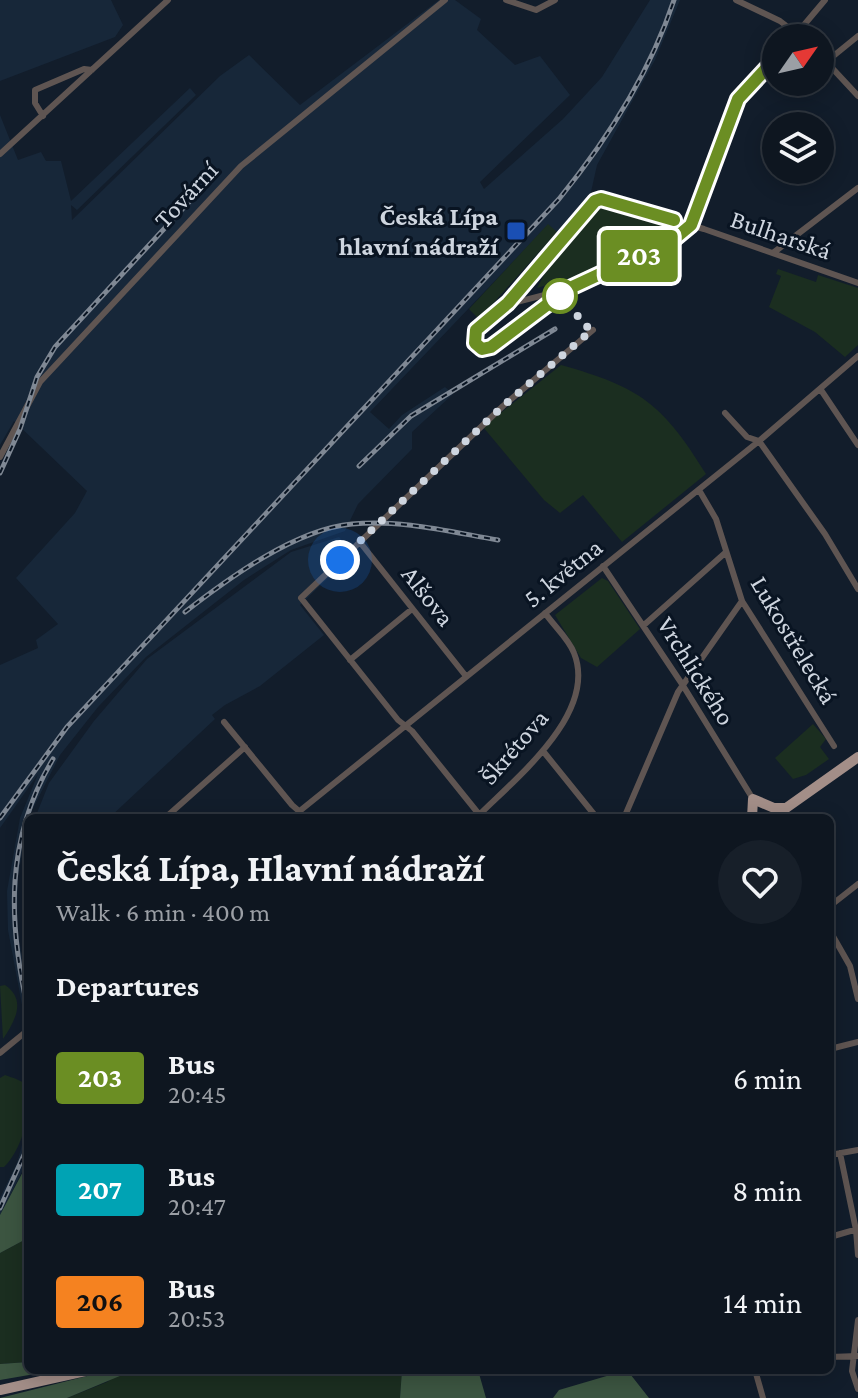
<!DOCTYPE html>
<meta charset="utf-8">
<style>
body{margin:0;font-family:"Crimson Pro",serif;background:#171f29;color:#f1f3f6;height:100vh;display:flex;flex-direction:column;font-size:30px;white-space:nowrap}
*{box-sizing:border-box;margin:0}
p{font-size:26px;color:#9b9fa5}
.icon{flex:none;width:44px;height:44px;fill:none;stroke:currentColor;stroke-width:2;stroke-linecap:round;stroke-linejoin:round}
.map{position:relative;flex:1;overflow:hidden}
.sheet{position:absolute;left:24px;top:814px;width:810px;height:560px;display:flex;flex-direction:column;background:#0e1620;border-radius:12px;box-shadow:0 4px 20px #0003,0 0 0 2px #2e353e}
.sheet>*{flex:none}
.badge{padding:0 16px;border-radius:6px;font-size:28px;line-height:52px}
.needle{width:52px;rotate:56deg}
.buttons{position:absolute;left:762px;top:24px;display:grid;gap:16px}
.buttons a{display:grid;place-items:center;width:72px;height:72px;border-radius:50%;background:#0e1620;box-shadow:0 4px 20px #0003,0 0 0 2px #2e353e;font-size:40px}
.you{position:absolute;width:40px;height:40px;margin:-20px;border:6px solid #fff;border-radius:50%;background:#1a73e8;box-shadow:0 0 0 12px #1a73e833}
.map>.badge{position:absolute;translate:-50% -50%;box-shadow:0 0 0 4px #fff}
h2{padding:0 32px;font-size:30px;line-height:72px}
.round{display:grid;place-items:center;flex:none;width:84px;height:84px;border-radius:42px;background:#171f29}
.overview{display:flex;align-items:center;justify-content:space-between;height:136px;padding:0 32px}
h1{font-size:38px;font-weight:700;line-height:60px}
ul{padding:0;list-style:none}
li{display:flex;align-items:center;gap:24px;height:112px;padding:0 32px}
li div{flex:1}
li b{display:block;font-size:30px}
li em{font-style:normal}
li .badge{min-width:88px;font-weight:700;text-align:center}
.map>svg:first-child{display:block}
.built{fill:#172739}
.green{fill:#1b2e20}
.forest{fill:#3c5541}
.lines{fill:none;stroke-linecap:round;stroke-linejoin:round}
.minor{stroke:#5f5552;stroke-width:6}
.primary{stroke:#a38e88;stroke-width:10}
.rail-casing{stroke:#7f8894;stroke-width:5}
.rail{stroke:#091422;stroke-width:2;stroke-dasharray:6;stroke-linecap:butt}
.line-casing{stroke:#fff;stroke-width:18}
.line{stroke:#6b8e23;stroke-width:12}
.walk{stroke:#ced5df;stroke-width:8;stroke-dasharray:0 14.4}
.transit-dot{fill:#1a4fb4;stroke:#091422;stroke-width:3}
.stop-dot{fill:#fff;stroke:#6b8e23;stroke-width:4}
.labels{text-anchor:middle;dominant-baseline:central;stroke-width:6;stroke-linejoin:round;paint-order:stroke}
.street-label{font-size:26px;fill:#ced5df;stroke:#091422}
.poi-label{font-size:26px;font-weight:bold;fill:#ced5df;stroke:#091422;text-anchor:end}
</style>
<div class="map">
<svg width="858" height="1398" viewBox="0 0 858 1398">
<rect width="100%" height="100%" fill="#121d2b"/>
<path class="built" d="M0 0H111L123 25 115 37 0 81Z
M439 0H455L481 19 477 30 515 65 540 56 570 95 480 182 484 189 563 119 602 77 650 0H680L655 60 597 165 591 192 585 203 557 233 548 225 370 412 389 429 402 415 445 387 453 394 412 432V449L358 504 345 531 291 550 244 580 146 657 98 707 60 755 28 818 18 876 17 929 28 989V1037L8 930 7 891 20 818 38 774 0 828V665L38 648 36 640 58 624 16 578 75 513 87 491 14 421 0 445V115L18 160 41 152 46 161H61L71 201 190 88 196 95 77 210 71 205 72 220 220 76 249 55 300 105Z
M339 537 354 553 300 605 324 635 260 686 225 705 212 715 215 719 109 818H35L49 783 94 721 147 659 291 552Z
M28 1123V1160L0 1215V1198L17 1163Z"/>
<path class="green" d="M602 203 680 227C659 252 571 278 537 288L551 262Z
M548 224 557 232 479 319 469 309Z
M778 269 816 282 818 275 858 288V345L845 357 815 332 769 307 781 276 776 274Z
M561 365C640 387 663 404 706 474L622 542 583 495 560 513 544 500 483 427Z
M602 578 608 581 640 629 597 667 581 658 555 615Z
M813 724 826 739 820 747 829 759 806 775 793 779 775 758Z
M5 985C27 1000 15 1021 3 1039L0 986Z
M5 1075C12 1078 25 1080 27 1088 33 1111 21 1151 4 1167H0V1078Z
M28 1238V1362L0 1364V1253Z
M125 1370H402L400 1398H67L107 1382Z"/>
<path class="forest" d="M26 1166 28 1238 0 1253V1215Z
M28 1362V1370H58L0 1380V1364Z
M111 1370 127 1373 67 1398H0Z
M402 1370H478L486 1398H400Z
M627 1370 649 1398H553L559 1390Z"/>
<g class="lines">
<path class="minor" d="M506 0 536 10 555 0
M736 0 780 21 802 38
M793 38 825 0
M820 55 858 96
M826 62 858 36
M43 116 35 103V90L84 69 92 70
M0 154 168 0
M691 225 738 99 776 58
M773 253 858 188
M568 289 491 347 482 349 475 343 476 330 501 306 568 289 673 240 691 225
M508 303 565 234 601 199 704 229 858 283
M821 390 858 445
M725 413 747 437 759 441
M759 441 825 534 858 589
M0 457 40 382 241 166 445 0
M699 490 716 519 742 601 834 746
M359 541 465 675
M603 566 682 684 753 799
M644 625 725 553
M350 660 412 609
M224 722 292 805 307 818
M543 751 597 818
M479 815C516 778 598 713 574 653 569 639 554 626 545 613
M165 818 245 747
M291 818 759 441 858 356
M482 818 412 731 398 720 301 598 503 406 593 330
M624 818 678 692 742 601
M830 906 858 884
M830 931 850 966 858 999
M830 1049 858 1042
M0 1053 28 1030
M840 1153 856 1230 858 1255
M830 1155 858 1150
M830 1237 858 1229
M858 1320 852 1371 858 1389
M830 1357 858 1356
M755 1370 763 1398"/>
<path class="primary" d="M752 818 753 799 774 808H785
M772 818 858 757
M0 1390 90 1370"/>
<defs>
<path id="rail" d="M359 466 411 416 555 329
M0 473 20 429 37 377 55 347 199 191
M185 612C229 578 296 529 352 524 400 519 451 532 498 540
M0 818 67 727 559 199C607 140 650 73 674 0
M28 1010C8 922 5 839 53 759
M0 1208 28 1146"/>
</defs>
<use href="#rail" class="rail-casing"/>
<use href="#rail" class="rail"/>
</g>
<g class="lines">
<defs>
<path id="line" d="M674 220 601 199 595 201 508 303 476 330 475 343 482 349 491 347 568 289 673 240 691 225 738 99 776 58"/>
</defs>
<use href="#line" class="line-casing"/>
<use href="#line" class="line"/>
<path class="walk" d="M340 560 503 406 591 331 560 296"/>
</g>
<rect class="transit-dot" x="506" y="221" width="20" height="20" rx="4"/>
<circle class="stop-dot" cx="560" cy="296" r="16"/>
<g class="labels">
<g class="street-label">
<text transform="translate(186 195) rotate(-47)">Tovární</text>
<text transform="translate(781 235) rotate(19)">Bulharská</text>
<text transform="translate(563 573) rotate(-39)">5. května</text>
<text transform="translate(428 596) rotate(52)">Alšova</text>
<text transform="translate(794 640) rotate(59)">Lukostřelecká</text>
<text transform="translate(696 671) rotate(58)">Vrchlického</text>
<text transform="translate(514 747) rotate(-49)">Škrétova</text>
</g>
<g class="poi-label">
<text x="498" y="216">Česká Lípa<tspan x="498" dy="30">hlavní nádraží</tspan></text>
</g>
</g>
</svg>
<div class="buttons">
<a><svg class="needle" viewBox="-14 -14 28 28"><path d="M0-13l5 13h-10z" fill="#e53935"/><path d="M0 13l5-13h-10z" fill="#9b9fa5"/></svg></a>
<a><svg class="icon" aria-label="layers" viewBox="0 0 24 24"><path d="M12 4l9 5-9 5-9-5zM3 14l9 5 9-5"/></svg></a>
</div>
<div class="you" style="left:340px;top:560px"></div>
<b class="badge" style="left:639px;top:256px;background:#6b8e23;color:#fff">203</b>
<section class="sheet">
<div class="overview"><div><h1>Česká Lípa, Hlavní nádraží</h1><p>Walk · 6 min · 400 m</p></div><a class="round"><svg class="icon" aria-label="heart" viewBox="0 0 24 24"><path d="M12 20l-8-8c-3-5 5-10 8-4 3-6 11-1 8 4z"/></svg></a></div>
<h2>Departures</h2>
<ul>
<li><span class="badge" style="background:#6b8e23;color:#fff">203</span><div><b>Bus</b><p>20:45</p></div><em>6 min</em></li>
<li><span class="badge" style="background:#00a3b4;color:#fff">207</span><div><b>Bus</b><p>20:47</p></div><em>8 min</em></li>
<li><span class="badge" style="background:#f58220;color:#111">206</span><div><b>Bus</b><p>20:53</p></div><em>14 min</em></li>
</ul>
</section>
</div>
